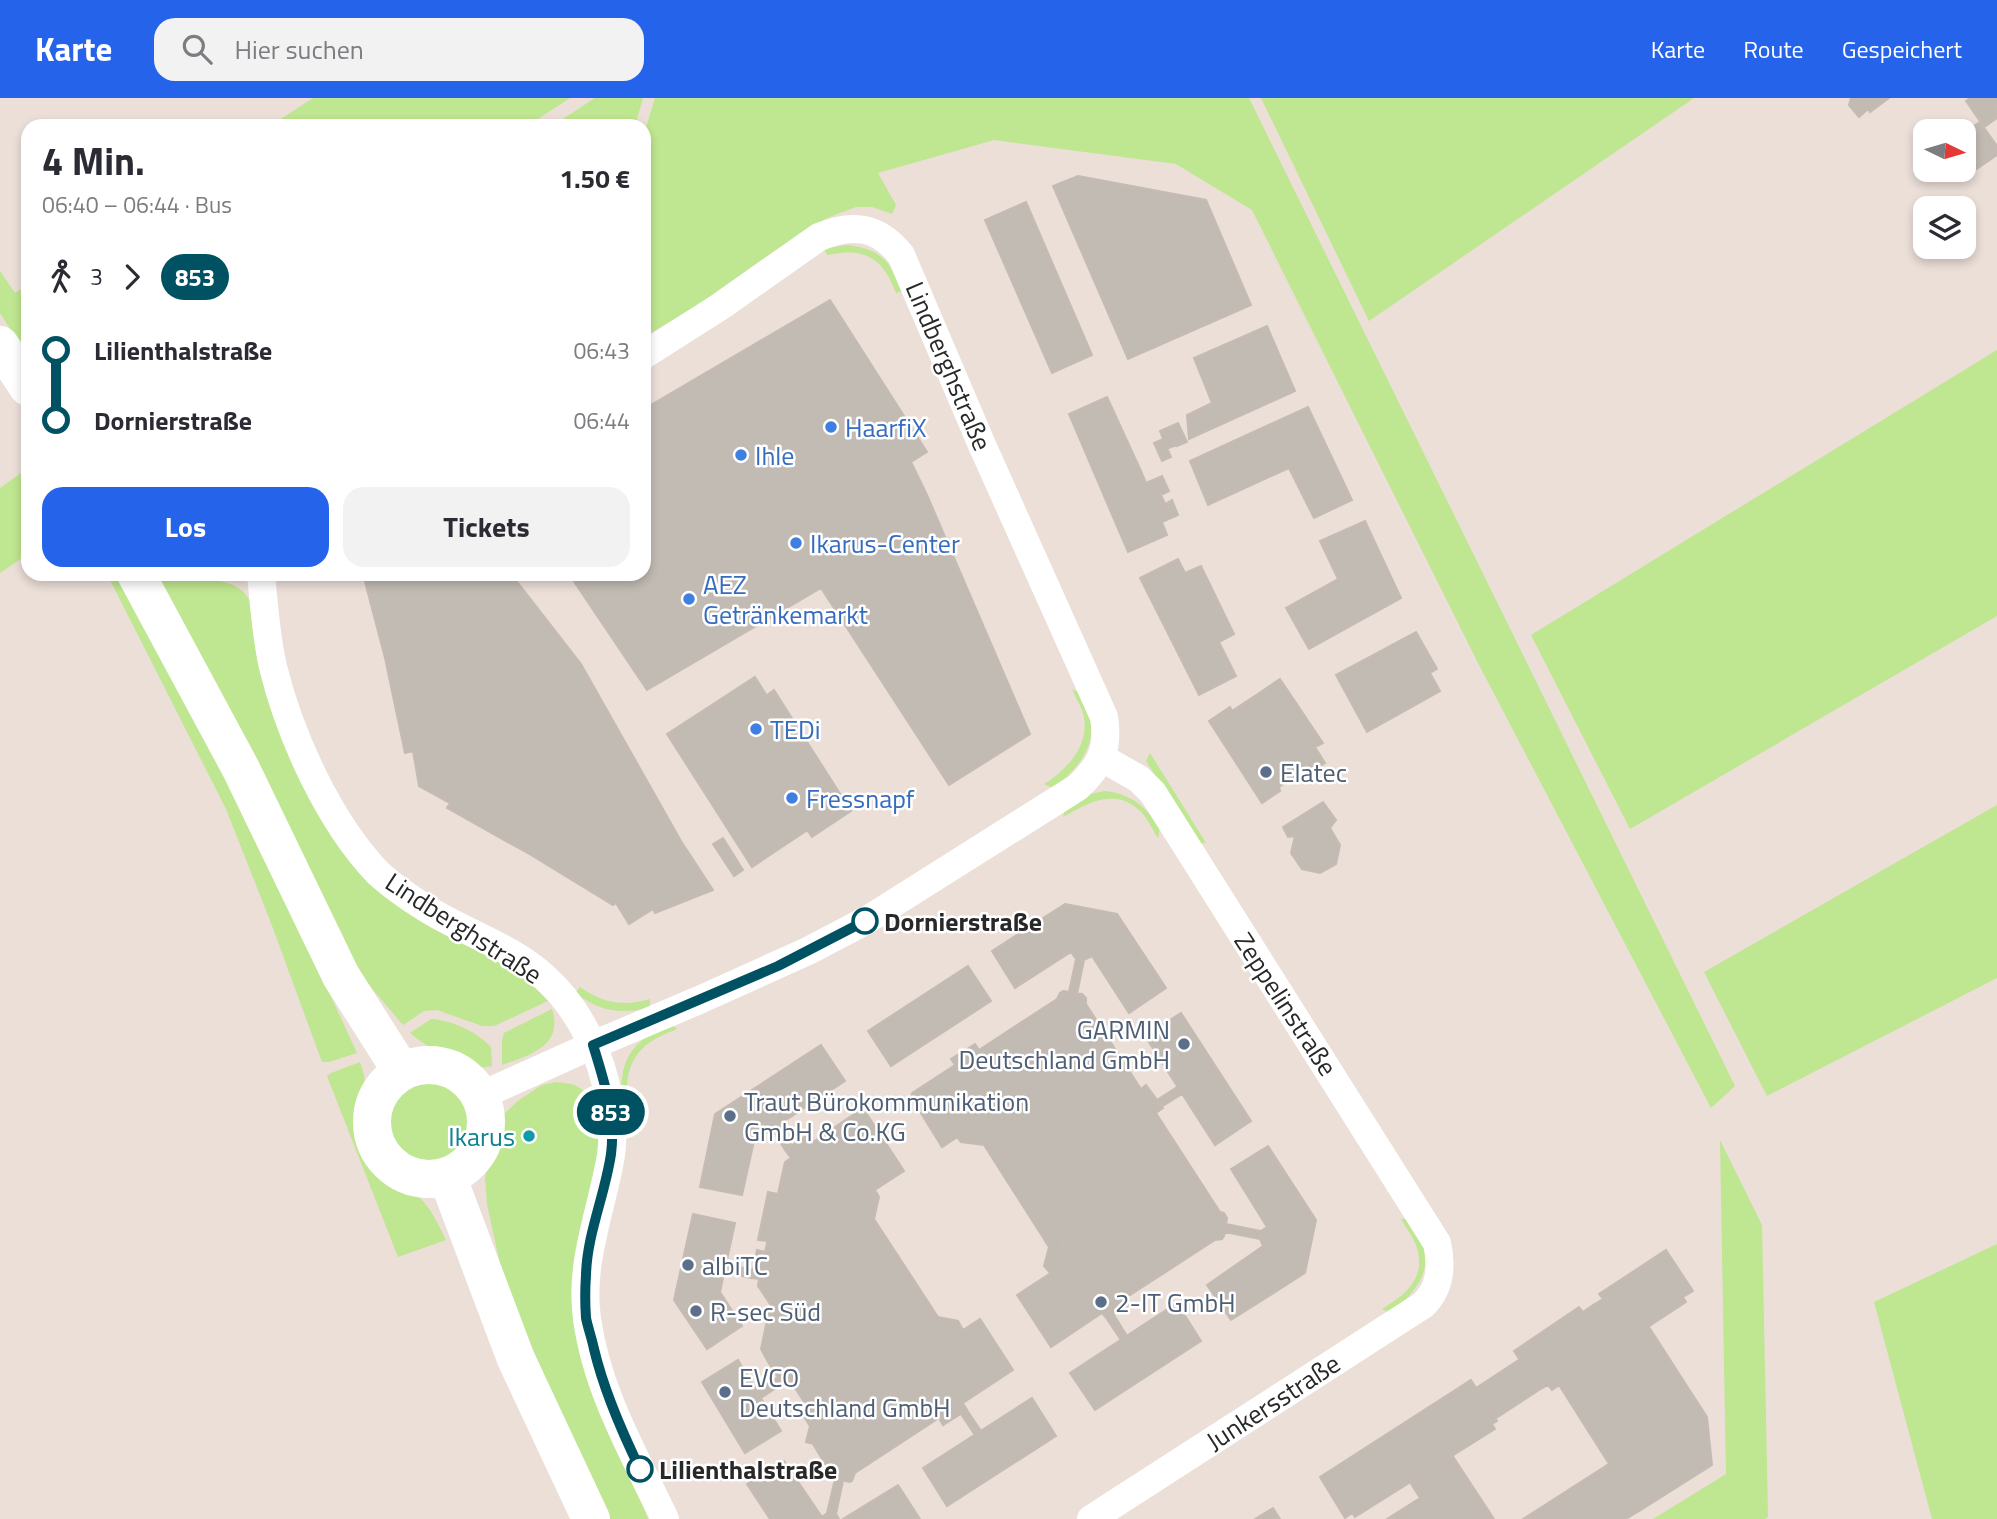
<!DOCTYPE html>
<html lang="de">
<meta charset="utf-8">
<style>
body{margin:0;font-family:"Titillium Web",sans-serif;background:#f2f2f3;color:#2b2b33;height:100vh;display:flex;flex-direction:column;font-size:26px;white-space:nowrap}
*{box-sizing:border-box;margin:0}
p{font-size:23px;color:#7c7c81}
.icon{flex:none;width:38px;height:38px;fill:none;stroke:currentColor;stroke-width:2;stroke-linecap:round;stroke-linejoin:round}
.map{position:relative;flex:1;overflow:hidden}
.details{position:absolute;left:21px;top:21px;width:630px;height:462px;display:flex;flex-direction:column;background:#fff;border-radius:21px;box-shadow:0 4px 10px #0003}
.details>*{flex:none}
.badge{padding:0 14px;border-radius:23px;font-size:24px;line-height:46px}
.needle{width:46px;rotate:95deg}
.buttons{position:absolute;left:1913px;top:21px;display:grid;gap:14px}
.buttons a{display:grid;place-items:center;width:63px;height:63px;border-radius:14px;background:#fff;box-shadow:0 4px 10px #0003;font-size:35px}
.map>.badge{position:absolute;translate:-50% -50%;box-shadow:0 0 0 4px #fff}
.legs{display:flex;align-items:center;gap:10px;height:77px;padding:0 21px;font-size:23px}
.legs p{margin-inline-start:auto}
.head{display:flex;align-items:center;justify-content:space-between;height:119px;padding:0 21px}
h1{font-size:38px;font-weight:700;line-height:52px}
.action{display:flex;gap:14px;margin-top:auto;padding:14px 21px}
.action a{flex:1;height:80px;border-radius:21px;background:#2563eb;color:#fff;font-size:28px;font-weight:700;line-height:80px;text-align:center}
.action a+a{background:#f2f2f3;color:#2b2b33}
ul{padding:0 21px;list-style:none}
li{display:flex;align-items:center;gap:24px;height:70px;font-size:26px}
li i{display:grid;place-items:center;width:10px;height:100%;margin:0 9px;background:currentColor}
li i::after{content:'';width:18px;height:18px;margin:-9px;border:5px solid;border-radius:50%;background:#fff}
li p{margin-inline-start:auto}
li:first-child i{background:linear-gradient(#0000 50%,currentColor 0)}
li:last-child i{background:linear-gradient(currentColor 50%,#0000 0)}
header{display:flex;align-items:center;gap:42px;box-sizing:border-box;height:98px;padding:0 35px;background:#2563eb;color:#fff}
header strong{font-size:33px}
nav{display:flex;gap:38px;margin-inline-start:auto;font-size:24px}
.search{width:490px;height:63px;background:#f2f2f3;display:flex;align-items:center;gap:18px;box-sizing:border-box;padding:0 24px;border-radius:21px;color:#7c7c81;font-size:26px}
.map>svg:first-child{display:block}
.green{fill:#bfe690}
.building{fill:#c2bbb4;stroke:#c6bbb2;stroke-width:2}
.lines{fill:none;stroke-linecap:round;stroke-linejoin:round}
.street{stroke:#fff;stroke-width:28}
.secondary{stroke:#fff;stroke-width:38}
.line-1-casing{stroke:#fff;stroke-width:16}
.line-1{stroke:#005262;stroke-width:10}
.shop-dot{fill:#3f7fe0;stroke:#fff;stroke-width:2.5}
.service-dot{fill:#5c6f8a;stroke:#fff;stroke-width:2.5}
.stop-1-dot{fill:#fff;stroke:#005262;stroke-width:3.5}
.culture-dot{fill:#0f9aa8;stroke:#fff;stroke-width:2.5}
.labels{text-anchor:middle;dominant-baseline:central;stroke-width:5;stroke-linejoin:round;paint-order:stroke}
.street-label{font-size:26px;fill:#282828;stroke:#fff}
.shop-label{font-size:26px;fill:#366cbe;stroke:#fff;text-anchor:start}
.service-label{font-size:26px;fill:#4e5e75;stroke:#fff;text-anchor:start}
.stop-label{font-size:26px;font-weight:bold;fill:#282828;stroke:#fff;text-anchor:start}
.culture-label{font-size:26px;fill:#0d838f;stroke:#fff;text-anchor:end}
</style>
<header>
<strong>Karte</strong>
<div class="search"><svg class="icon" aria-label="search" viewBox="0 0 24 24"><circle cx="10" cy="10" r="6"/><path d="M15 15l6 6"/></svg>Hier suchen</div>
<nav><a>Karte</a><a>Route</a><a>Gespeichert</a></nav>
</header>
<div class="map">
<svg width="1997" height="1421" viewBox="0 0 1997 1421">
<rect width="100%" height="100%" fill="#ebdfd8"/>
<path class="green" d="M313 0H570L527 28H270Z
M595 0H643L635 28H552Z
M655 0H1249L1735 988 1711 1010 1479 567 1252 112 1176 66 994 42 878 75 896 107 892 116 872 109H856L827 120 774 153 698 207 644 239V36Z
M1261 0H1694L1369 223Z
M846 147C879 150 891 163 903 193L896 195C883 160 865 149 827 157L824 151Z
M0 173 15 195 28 187V260L0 215Z
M1997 252V518L1630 731 1531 537Z
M28 370V456L0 475V390Z
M107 476H120C204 633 283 793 357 955L329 964H322L271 825 226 711Z
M151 476H181L186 479C209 482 242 480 251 506L262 580 273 617 297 671 319 712 492 858 521 876 548 903 494 928H482L437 912 424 913 403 927 363 880Z
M1072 591 1082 596C1085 604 1089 614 1091 623 1095 652 1074 674 1053 690L1044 686C1069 671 1093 643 1082 612 1079 605 1075 598 1072 591Z
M1150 655 1206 745H1197L1146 663Z
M1105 693C1131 696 1145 708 1160 729L1158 740C1152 731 1147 719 1139 712 1114 689 1088 705 1063 719L1066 708 1090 696Z
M1997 707V880L1767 998 1704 874Z
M580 889C603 905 622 909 650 901V910C618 916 602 914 575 895Z
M552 911C564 948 529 957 502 967V943L504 935Z
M431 921C452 922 477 934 491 949L492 968C487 969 480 970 475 969 457 966 423 947 410 935Z
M670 926 677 931C665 936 652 941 643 950 618 973 629 1011 631 1041L623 1033C621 979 613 951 670 926Z
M360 964C370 991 362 997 362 1022 363 1036 368 1051 375 1063 385 1078 403 1086 417 1097 430 1108 438 1126 446 1142L398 1159 327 978 331 975Z
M390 1023a40 40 0 1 1 80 0a40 40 0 1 1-80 0Z
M556 984C562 985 569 985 574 987 596 995 598 1023 601 1043L578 1245 648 1421H607L504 1185 487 1106 485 1079 503 1017 519 1002 542 987Z
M1720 1042 1762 1127 1768 1419 1765 1421H1653L1726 1376Z
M1411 1120C1415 1129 1420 1138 1423 1146 1433 1176 1412 1197 1391 1215L1382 1211C1405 1197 1426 1181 1417 1150 1414 1140 1406 1130 1401 1121Z
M1997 1146V1421H1932L1874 1204Z"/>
<path class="building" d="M1851 0H1889L1870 14 1868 11 1859 19 1849 7Z
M1970 0H1997V20L1984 29 1966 3Z
M1980 24 1997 48V57L1962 81 1955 72H1964V35Z
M1078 78 1206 102 1251 207 1128 261 1053 88Z
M1026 104 1092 257 1052 275 985 122Z
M830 202 927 354 911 364 927 397 1030 636 949 687 821 490 647 592 569 476H644V311Z
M1267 228 1295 293 1189 341 1187 317 1212 305 1194 260Z
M1107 299 1141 373 1101 391 1069 316Z
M1308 309 1352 402 1314 420 1289 370 1208 407 1190 363Z
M1178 325 1187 344 1177 348 1169 329Z
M1169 329 1176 347 1167 351 1160 333Z
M1163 341 1171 359 1162 363 1154 345Z
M1141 373 1146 385 1162 378 1169 393 1161 397 1165 406 1172 402 1178 417 1162 424 1167 437 1128 454 1101 391Z
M1365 423 1401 500 1309 551 1286 510 1338 481 1320 443Z
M1178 461 1185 475 1201 468 1234 536 1219 544 1236 578 1199 597 1140 480Z
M363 476H511L581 566 681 743 713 792 655 815 653 811 629 826 616 805 613 807 531 757 447 710 450 705 419 688 413 653 405 655 385 560Z
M1416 534 1437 571 1430 575 1440 593 1367 634 1336 577Z
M755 579 839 711 752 769 667 636Z
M1280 581 1323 645 1315 649 1325 665 1297 684 1294 679 1279 689 1280 693 1262 705 1209 623 1230 609 1232 613Z
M774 592 851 713 812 739 807 732 839 711 767 597Z
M1323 704 1336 722 1330 730 1340 747 1336 766 1320 775 1302 771 1291 755 1295 738 1288 739 1283 729Z
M723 740 743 772 734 778 713 746Z
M1065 806 1117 816 1166 890 1129 915 1092 858 1084 862 1076 861 1071 854 1015 890 992 853Z
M1076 861 1084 862 1077 896 1069 894Z
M968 868 991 903 891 968 868 933Z
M1063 893 1082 896 1086 900V906L1141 991 1146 987 1163 1010 1156 1015 1220 1114 1224 1115 1227 1120 1224 1138 1222 1141 1215 1142 1124 1201 1129 1207 1107 1221 1102 1215 1051 1249 1017 1197 1057 1171 1064 1145 994 1037 968 1032 942 1049 911 999 912 995 955 967 951 961 975 946 979 952 1057 901 1060 895Z
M1181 915 1251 1023 1215 1047 1145 938Z
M821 947 845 983 754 1043 742 1097 700 1089 715 1016Z
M1177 989 1182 996 1161 1009 1157 1002Z
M863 1010 904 1073 864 1099 858 1123 930 1234 954 1238 980 1221 1013 1272 963 1305 967 1312 943 1327 939 1320 855 1375 852 1383 849 1384 827 1378 825 1374 827 1369 813 1346 818 1325 791 1284 783 1287 768 1264 776 1260 770 1250 778 1218 758 1188 759 1181 751 1180 757 1152 765 1154 785 1064 791 1060 785 1052 809 1036 813 1044Z
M779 1027 792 1048 785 1052 772 1031Z
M968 1032 994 1037 1064 1145 1057 1171 1051 1176 1044 1168 1049 1149 984 1047 961 1044 957 1039Z
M1268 1048 1316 1122 1305 1175 1231 1222 1207 1187 1263 1148 1260 1141 1261 1133 1267 1129 1231 1071Z
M875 1092 879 1099 874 1121 938 1219 958 1223 963 1232 954 1238 930 1234 858 1123 864 1099Z
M768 1094 778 1096 767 1143 758 1142Z
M693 1116 735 1125 720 1194 742 1228 707 1251 674 1202Z
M1226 1126 1261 1133 1260 1141 1225 1134Z
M1666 1152 1693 1193 1683 1199 1686 1204 1552 1292 1548 1287 1539 1292 1514 1253 1579 1209 1583 1214 1593 1207 1603 1201 1599 1196Z
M726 1166 753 1172 751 1180 724 1174Z
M1177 1205 1201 1243 1095 1312 1070 1275Z
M772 1210 778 1218 770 1250 776 1260 768 1264 761 1251 768 1217Z
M1114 1217 1127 1238 1121 1242 1107 1221Z
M1649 1229 1707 1319 1712 1367 1639 1413 1559 1287Z
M738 1262 781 1333 745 1355 702 1284Z
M1519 1262 1539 1292 1496 1320 1476 1290Z
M778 1279 782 1286 761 1300 757 1293Z
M1471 1282 1497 1323 1492 1326 1495 1331 1355 1419 1352 1415 1345 1420 1320 1379Z
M1032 1300 1056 1338 947 1408 923 1370Z
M809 1312 818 1325 813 1346 806 1344 810 1328 803 1317Z
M967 1312 981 1333 975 1337 961 1316Z
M1452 1357 1494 1421H1479L1441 1364Z
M784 1363 822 1419 827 1415 836 1416 839 1421H770L747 1386Z
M1441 1364 1479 1421H1387L1420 1400 1410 1384Z
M1609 1366 1615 1376 1545 1421H1523Z
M1615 1376 1639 1413 1626 1421H1545Z
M835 1381 843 1383 836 1416 827 1415Z
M898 1387 920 1421H843Z
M1273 1410 1280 1421H1255Z"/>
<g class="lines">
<path class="street" d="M261 476C264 507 266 539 273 569 290 638 329 724 378 775 392 788 411 801 427 811 464 834 509 848 542 877 563 895 580 920 591 944 606 974 616 1023 611 1057 602 1112 579 1164 587 1221 597 1293 634 1356 665 1421
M480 998 593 947 697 903 808 853 867 822 1078 689C1101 667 1109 651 1104 619L982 347 901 157C878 128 852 125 819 139L721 208 644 257
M1091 1421 1423 1207C1441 1190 1442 1168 1437 1145L1153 695 1139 681 1102 660"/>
<path class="secondary" d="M0 247 28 289
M136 476 241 671 341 878 402 974
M372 1024a57 57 0 1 1 114 0a57 57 0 1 1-114 0Z
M447 1078 516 1261 591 1421"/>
</g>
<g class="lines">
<defs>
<path id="line-1" d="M640 1371C621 1332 604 1293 594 1251 592 1241 588 1230 586 1220 585 1206 585 1191 586 1177 587 1136 605 1097 611 1056 616 1018 604 983 593 947L778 868 865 823"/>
</defs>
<use href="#line-1" class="line-1-casing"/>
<use href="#line-1" class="line-1"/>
</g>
<g class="shop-dot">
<circle cx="831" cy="329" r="7"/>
<circle cx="741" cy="357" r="7"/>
<circle cx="796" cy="445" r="7"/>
<circle cx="689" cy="501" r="7"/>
<circle cx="756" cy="631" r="7"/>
<circle cx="792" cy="700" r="7"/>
</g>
<g class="service-dot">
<circle cx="1266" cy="674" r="7"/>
<circle cx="1184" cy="946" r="7"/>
<circle cx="730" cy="1018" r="7"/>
<circle cx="688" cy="1167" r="7"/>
<circle cx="1101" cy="1204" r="7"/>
<circle cx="696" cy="1213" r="7"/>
<circle cx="725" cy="1294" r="7"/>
</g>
<g class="stop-1-dot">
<circle cx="865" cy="823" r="12"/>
<circle cx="640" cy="1371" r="12"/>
</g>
<circle class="culture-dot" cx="529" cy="1038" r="7"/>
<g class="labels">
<g class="street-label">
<text transform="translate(949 268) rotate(67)">Lindberghstraße</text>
<text transform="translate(464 830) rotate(33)">Lindberghstraße</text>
<text transform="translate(1286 906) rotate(57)">Zeppelinstraße</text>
<text transform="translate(1273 1304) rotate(-33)">Junkersstraße</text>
</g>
<g class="shop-label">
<text x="845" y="329">HaarfiX</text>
<text x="755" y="357">Ihle</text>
<text x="810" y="445">Ikarus-Center</text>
<text x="703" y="486">AEZ<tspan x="703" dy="30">Getränkemarkt</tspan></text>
<text x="770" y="631">TEDi</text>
<text x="806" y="700">Fressnapf</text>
</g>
<g class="service-label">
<text x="1280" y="674">Elatec</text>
<text x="1170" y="931" text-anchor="end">GARMIN<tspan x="1170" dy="30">Deutschland GmbH</tspan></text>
<text x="744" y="1003">Traut Bürokommunikation<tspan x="744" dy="30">GmbH &amp; Co.KG</tspan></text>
<text x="702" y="1167">albiTC</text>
<text x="1115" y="1204">2-IT GmbH</text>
<text x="710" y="1213">R-sec Süd</text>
<text x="739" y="1279">EVCO<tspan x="739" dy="30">Deutschland GmbH</tspan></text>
</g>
<g class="stop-label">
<text x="884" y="823">Dornierstraße</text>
<text x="659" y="1371">Lilienthalstraße</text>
</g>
<g class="culture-label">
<text x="515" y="1038">Ikarus</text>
</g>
</g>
</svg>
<div class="buttons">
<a><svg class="needle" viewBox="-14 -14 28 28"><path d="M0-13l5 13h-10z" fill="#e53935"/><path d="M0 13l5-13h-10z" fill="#7c7c81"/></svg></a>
<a><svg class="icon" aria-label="layers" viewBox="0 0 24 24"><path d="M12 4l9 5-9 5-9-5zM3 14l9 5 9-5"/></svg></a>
</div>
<b class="badge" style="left:611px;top:1014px;background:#005262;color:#fff">853</b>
<section class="details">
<div class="head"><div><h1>4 Min.</h1><p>06:40 – 06:44 · Bus</p></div><b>1.50 €</b></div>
<div class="legs"><svg class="icon" aria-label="walk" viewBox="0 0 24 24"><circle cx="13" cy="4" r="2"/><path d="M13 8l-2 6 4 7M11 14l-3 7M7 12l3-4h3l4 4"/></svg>3<svg class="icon" aria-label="forward" viewBox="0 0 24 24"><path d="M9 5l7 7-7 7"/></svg><b class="badge" style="background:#005262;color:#fff">853</b></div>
<ul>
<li><i style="color:#005262"></i><b>Lilienthalstraße</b><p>06:43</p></li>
<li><i style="color:#005262"></i><b>Dornierstraße</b><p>06:44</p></li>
</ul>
<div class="action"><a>Los</a><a>Tickets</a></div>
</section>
</div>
